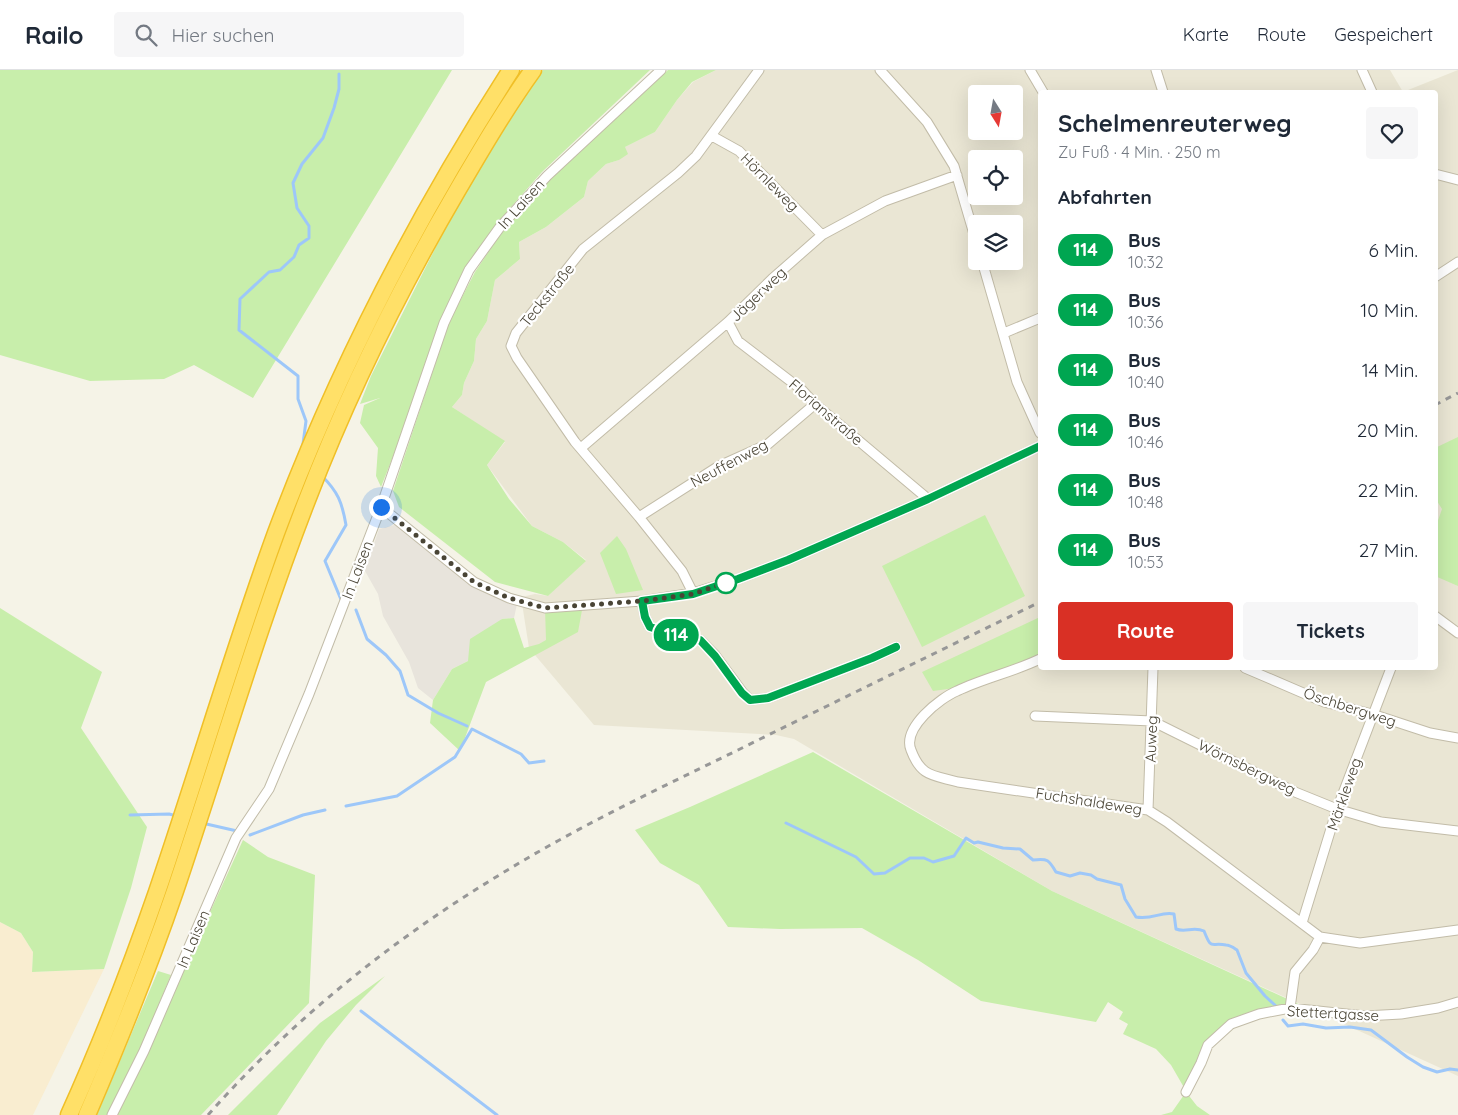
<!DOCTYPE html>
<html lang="de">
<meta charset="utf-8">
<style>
body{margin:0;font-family:Quicksand,sans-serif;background:#f6f6f7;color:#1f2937;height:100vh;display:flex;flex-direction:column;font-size:19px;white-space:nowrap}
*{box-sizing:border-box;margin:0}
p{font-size:16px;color:#747a83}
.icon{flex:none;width:28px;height:28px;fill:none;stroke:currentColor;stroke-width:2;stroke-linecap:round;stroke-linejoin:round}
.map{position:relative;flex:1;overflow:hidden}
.drawer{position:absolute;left:1038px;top:20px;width:400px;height:580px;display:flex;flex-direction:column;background:#fff;border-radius:5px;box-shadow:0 5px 20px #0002}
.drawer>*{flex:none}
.badge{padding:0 10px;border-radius:16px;font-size:18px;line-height:32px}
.needle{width:32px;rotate:169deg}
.buttons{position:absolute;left:968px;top:15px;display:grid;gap:10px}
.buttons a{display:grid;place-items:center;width:55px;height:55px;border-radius:5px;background:#fff;box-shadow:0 5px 20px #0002;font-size:25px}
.you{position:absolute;width:25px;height:25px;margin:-12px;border:4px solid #fff;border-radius:50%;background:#1a73e8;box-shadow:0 0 0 8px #1a73e833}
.map>.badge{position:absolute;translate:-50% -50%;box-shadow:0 0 0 2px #fff}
h2{padding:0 20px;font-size:19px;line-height:45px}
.round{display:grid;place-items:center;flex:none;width:52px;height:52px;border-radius:5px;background:#f6f6f7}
.summary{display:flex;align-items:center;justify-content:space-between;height:85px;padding:0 20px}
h1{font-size:24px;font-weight:700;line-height:38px}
.button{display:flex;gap:10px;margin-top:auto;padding:10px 20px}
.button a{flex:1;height:58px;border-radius:5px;background:#d93025;color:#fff;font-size:20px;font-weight:700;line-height:58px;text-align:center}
.button a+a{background:#f6f6f7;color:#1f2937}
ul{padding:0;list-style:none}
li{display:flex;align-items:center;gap:15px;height:60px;padding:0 20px}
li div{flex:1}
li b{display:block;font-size:19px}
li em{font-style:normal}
li .badge{min-width:55px;font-weight:700;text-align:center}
header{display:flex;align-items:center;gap:30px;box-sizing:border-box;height:70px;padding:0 25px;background:#fff;border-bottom:1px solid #e0e1e3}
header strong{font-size:24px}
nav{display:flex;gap:28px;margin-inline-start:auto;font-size:18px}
.search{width:350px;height:45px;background:#f6f6f7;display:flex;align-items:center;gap:12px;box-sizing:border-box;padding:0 18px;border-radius:5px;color:#747a83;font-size:19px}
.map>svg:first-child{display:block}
.residential{fill:#eae6d4;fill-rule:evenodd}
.commercial{fill:#f9edd0}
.industrial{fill:#e8e4dc}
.green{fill:#c8eeab}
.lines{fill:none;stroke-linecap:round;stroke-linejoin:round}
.stream{stroke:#9dc7f9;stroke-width:3}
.street-casing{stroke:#c2bca8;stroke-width:11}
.highway-casing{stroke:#f0bf27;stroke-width:19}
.street{stroke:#fff;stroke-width:9}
.highway{stroke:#ffe068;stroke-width:16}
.rail{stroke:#979797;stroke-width:3;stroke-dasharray:6 6;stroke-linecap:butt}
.line-casing{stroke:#fff;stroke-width:11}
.line{stroke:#00a651;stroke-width:8}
.walk{stroke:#494435;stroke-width:5;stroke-dasharray:0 9}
.stop-dot{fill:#fff;stroke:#00a651;stroke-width:2.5}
.labels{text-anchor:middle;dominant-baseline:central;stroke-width:4.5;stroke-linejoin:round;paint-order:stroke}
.street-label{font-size:15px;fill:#494435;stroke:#fff}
</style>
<header>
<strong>Railo</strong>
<div class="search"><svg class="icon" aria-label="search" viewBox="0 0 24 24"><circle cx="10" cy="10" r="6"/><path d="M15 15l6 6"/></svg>Hier suchen</div>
<nav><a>Karte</a><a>Route</a><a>Gespeichert</a></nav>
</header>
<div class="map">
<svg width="1458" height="1045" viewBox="0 0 1458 1045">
<rect width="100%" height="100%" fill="#f5f3e7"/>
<path class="residential" d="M716 0H1390L1403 22 1458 0V1006L1052 821 794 669 776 665 594 655 529 578 521 527 535 524 548 526 586 490 563 472 532 456 487 395 505 372 452 337 462 325 464 313 474 291 476 269 487 251 495 210 520 189 519 172 546 157 584 127 588 111 606 94 619 90 625 77 655 62 677 30 693 12ZM1040 22H1435V598H1040ZM976 24H1014V61H976ZM976 89H1014V126H976ZM976 154H1014V191H976Z"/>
<path class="commercial" d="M0 852 21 863 33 882 32 902 104 899 33 1045H0Z"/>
<path class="industrial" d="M398 454 472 516 517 534 514 548 502 549 468 591 452 599 433 630 418 618 409 592 383 546 378 524 365 501 379 459Z"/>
<path class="green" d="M0 0H452L253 328 194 295 164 309 90 311 0 285Z
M543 0H650L542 102 496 154 467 199 381 417 376 406 378 378 360 353 364 335 380 328 360 334 371 306 449 151 512 46Z
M668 0H716L692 12 677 30 655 62 625 77 628 84 619 90 606 94 588 111 584 127 546 157 519 172 520 189 495 210 487 251 476 269 474 291 464 313 462 325 452 337 505 371 487 395 509 429 532 456 563 472 586 491 548 526 495 512 399 437 393 421 449 252 475 202 503 160 550 107Z
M1458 367V516L1435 506V459L1442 439 1435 428V378Z
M985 445 1025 526 922 577 882 496Z
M617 466 626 479 643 520 616 524 600 483Z
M0 538 102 602 81 658 147 757 131 818 104 899 32 902 33 882 21 863 0 852Z
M545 538 582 540 578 562 486 612 460 681 430 653 433 630 452 599 468 591 470 569 502 549 514 548 524 578 539 574 546 570Z
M1040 547V586L955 618 933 621 922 602Z
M813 682 1052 821 1318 943C1311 942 1303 941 1295 941 1269 943 1235 953 1216 971 1203 984 1195 1004 1186 1021L1171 995 1156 979 1123 964 1128 954 1119 949 1123 942 1108 932 1096 952 981 931 918 890 862 858 780 859 728 857 699 815 660 793 635 760 690 737Z
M243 770 268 787 315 805 309 933 201 1045H114L146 982Z
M158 901 171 905 140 980 107 1045H97Z
M385 906 356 935 326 971 277 1045H228L320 953Z
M1186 1022 1197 1036 1210 1045H1161L1172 1042Z"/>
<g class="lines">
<path class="stream" d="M304 377 303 374 306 351 298 329V306L239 260 240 229 269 202 280 200 294 187 299 175 309 168V156L297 138 293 113 302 94 323 68 334 38 339 19V4
M322 406C338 422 342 432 346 455L325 491 342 532
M356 540 367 569 386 585 400 601 408 625 438 643 467 656
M346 736 397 726 455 687 472 659 521 684 529 693 544 691
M130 745 169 744 177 746
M202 753 237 761
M786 753 856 787 874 804 885 803 910 788H924L933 792 954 786 966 768 974 773 978 772 1003 778 1020 779 1033 790C1048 788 1049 790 1056 802L1070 806 1080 803 1091 805 1097 809 1121 815 1125 829 1136 847C1153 850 1161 841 1174 844L1176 859C1186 863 1193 856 1204 861 1212 881 1210 872 1226 875 1230 875 1234 878 1237 880L1246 903 1265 926 1277 937
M250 765 303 745 325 740
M361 941 497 1045
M1283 950 1288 956 1303 954 1326 958 1350 957 1371 960 1407 987 1423 997 1437 1002 1450 999 1458 1000"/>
<defs>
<path id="street" d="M880 0 927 52 954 96 976 171
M1030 0 1043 22
M1156 0 1163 22
M1362 0 1372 22
M712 66 739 81 822 165
M1435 104 1458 110
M982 191 1017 312 1040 363
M1435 207 1458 192
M728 252 738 271 802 320 815 334 928 429
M1004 263 1040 248
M581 378 728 252 772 209 822 165 885 131 957 105
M381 437 474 512 509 528 545 538 642 531 693 523 738 509 788 490 928 429 1040 376
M639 447 719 396 768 374 815 334
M693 523 682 501 639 447 575 372 517 288 511 276 516 263 583 179 678 103 696 86 759 0
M642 531 645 547 650 557 687 568 700 570 715 585 743 623 750 630 768 628 872 588 896 577
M1435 546 1458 563
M1040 589C1013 602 984 608 957 621 940 628 902 658 911 680 921 707 933 705 958 712L1148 740 1167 752 1320 867 1360 873 1458 860
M1245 598 1324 632 1372 644 1430 663 1458 668
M1035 646 1152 651 1295 722 1337 739 1381 752 1458 761
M1148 740 1153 598
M1302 853 1337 739 1391 598
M1290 938 1295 902 1313 880 1320 867
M1186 1022 1201 993 1208 975 1231 954 1259 944 1290 938 1365 946 1401 944 1438 938 1458 932
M112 1045 144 981 236 768 269 719 309 624 381 437 444 253 469 200 500 157 547 106 661 0"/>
<path id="highway" d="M69 1045C102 972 131 897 157 822 198 702 233 581 276 463 337 300 417 146 511 0
M87 1045C119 971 149 897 175 821 219 691 257 559 307 430 348 323 399 220 457 121 481 80 505 39 533 0"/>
</defs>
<use href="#street" class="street-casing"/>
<use href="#highway" class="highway-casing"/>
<use href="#street" class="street"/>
<use href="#highway" class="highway"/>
<path class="rail" d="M1435 335 1458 323
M208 1045C292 950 393 869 501 804 577 757 658 719 738 680 839 630 939 581 1040 532"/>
</g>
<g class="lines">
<defs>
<path id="line" d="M896 577 872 588 768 628 750 630 742 623 715 586 700 570 686 568 650 557 645 547 642 531 693 524 738 509 788 490 928 429 1040 376"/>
</defs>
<use href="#line" class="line-casing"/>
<use href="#line" class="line"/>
<path class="walk" d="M381 437 474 512 509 528 545 538 642 531 693 524 728 512 726 513"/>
</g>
<circle class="stop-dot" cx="726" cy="513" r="10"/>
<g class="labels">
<g class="street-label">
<text transform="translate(770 112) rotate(45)">Hörnleweg</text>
<text transform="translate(521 134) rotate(-48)">In Laisen</text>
<text transform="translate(758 224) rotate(-44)">Jägerweg</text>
<text transform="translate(547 225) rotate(-51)">Teckstraße</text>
<text transform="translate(826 342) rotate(41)">Florianstraße</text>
<text transform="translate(729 393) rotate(-28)">Neuffenweg</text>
<text transform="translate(357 500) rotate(-69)">In Laisen</text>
<text transform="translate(1350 637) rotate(18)">Öschbergweg</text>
<text transform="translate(1151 669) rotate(-88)">Auweg</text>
<text transform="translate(1247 697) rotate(26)">Wörnsbergweg</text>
<text transform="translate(1344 724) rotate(-71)">Märkleweg</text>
<text transform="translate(1089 731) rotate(9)">Fuchshaldeweg</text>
<text transform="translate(193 869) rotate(-67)">In Laisen</text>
<text transform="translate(1333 943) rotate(3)">Stettertgasse</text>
</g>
</g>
</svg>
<div class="buttons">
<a><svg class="needle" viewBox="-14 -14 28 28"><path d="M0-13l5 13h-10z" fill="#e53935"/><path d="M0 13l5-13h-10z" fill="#747a83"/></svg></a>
<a><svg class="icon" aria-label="locate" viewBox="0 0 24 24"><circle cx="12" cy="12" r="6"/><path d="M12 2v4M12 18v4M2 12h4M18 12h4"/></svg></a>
<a><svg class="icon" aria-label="layers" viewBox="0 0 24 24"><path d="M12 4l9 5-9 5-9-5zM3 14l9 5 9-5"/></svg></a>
</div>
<div class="you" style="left:381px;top:437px"></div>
<b class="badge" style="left:676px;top:565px;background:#00a651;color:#fff">114</b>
<section class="drawer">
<div class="summary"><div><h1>Schelmenreuterweg</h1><p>Zu Fuß · 4 Min. · 250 m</p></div><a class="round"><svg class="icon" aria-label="heart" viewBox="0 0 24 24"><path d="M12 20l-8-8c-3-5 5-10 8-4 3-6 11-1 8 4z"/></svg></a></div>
<h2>Abfahrten</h2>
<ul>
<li><span class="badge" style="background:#00a651;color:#fff">114</span><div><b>Bus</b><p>10:32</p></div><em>6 Min.</em></li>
<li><span class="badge" style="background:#00a651;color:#fff">114</span><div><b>Bus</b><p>10:36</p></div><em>10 Min.</em></li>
<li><span class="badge" style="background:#00a651;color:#fff">114</span><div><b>Bus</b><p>10:40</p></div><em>14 Min.</em></li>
<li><span class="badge" style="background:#00a651;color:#fff">114</span><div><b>Bus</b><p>10:46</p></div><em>20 Min.</em></li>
<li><span class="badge" style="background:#00a651;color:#fff">114</span><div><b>Bus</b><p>10:48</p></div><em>22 Min.</em></li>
<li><span class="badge" style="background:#00a651;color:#fff">114</span><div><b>Bus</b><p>10:53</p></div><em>27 Min.</em></li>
</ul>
<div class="button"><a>Route</a><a>Tickets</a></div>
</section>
</div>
